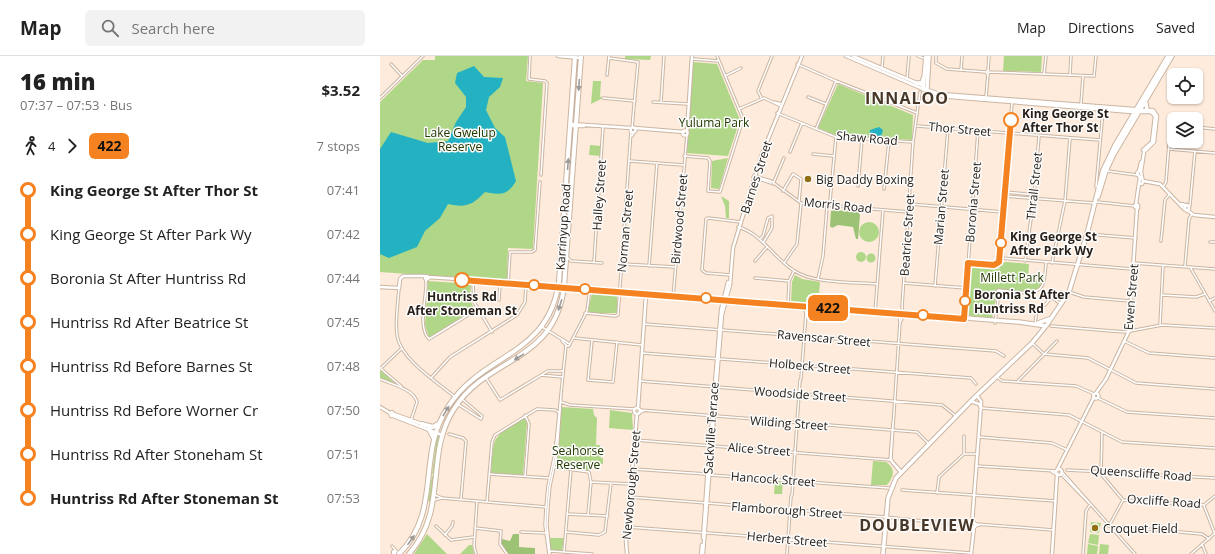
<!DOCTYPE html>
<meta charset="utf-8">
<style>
body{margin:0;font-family:"Open Sans",sans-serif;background:#f2f2f2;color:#222;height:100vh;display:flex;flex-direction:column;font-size:15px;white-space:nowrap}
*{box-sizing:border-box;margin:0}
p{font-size:13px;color:#767676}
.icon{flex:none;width:22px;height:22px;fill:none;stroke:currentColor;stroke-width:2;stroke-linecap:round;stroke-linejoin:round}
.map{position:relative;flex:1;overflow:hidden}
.sheet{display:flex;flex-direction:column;background:#fff;width:380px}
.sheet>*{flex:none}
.badge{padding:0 8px;border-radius:6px;font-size:14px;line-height:26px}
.tools{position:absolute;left:787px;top:12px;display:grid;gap:8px}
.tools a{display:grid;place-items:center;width:36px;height:36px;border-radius:6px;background:#fff;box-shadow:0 1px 3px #0004;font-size:20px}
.map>.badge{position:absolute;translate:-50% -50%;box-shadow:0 0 0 2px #fff}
.legs{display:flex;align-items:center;gap:6px;height:44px;padding:0 20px;font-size:13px}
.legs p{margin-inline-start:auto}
.head{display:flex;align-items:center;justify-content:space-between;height:68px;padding:0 20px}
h1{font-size:22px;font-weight:800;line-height:30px}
ul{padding:0 20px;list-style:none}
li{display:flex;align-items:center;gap:14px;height:44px;font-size:15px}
li i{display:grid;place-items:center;width:6px;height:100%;margin:0 5px;background:currentColor}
li i::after{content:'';width:10px;height:10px;margin:-5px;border:3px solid;border-radius:50%;background:#fff}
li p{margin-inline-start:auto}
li:first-child i{background:linear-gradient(#0000 50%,currentColor 0)}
li:last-child i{background:linear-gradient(currentColor 50%,#0000 0)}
header{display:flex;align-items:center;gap:24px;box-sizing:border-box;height:56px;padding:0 20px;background:#fff;border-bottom:1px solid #e0e0e0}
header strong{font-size:19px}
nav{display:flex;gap:22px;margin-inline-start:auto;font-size:14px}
.search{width:280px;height:36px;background:#f2f2f2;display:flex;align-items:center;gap:10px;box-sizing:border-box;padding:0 14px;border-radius:6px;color:#767676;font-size:15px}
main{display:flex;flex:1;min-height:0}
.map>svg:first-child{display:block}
.green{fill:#afd787}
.forest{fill:#9cc375}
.water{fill:#24b2c2}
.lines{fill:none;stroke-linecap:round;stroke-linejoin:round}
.street-casing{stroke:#cbb5a2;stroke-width:3.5}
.secondary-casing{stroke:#cbb5a2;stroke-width:4.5}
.primary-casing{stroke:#cbb5a2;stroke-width:5.5}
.highway-casing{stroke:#cbb5a2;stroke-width:6}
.street{stroke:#fff;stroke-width:1.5}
.secondary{stroke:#fff;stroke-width:2.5}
.primary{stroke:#fff;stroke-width:3.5}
.highway{stroke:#fff;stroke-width:4}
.oneway{fill:#9e9b97}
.line-1-casing{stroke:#fff;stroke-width:9}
.line-1{stroke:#f58220;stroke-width:6}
.stop-1-dot{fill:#fff;stroke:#f58220;stroke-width:2}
.poi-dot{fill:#916f15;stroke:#fcfcfc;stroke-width:1.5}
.labels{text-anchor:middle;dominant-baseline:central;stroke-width:3;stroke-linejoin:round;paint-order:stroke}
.stop-label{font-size:12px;font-weight:bold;fill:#282018;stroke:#fcfcfc;text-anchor:start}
.park-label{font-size:12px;fill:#223900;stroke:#fcfcfc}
.street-label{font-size:12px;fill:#282018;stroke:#fcfcfc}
.poi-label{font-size:12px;fill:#282018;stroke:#fcfcfc;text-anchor:start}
.district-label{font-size:16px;font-weight:bold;letter-spacing:1px;fill:#483626;stroke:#fcfcfc}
</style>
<header>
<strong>Map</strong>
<div class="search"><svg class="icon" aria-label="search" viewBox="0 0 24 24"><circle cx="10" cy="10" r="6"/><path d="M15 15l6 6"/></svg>Search here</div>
<nav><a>Map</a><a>Directions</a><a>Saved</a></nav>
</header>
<main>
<section class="sheet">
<div class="head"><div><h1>16 min</h1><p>07:37 – 07:53 · Bus</p></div><b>$3.52</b></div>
<div class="legs"><svg class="icon" aria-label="walk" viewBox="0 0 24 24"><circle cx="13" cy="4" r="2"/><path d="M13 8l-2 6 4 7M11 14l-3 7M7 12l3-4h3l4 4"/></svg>4<svg class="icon" aria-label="forward" viewBox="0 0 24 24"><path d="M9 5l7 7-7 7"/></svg><b class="badge" style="background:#f58220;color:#111">422</b><p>7 stops</p></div>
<ul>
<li><i style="color:#f58220"></i><b>King George St After Thor St</b><p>07:41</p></li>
<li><i style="color:#f58220"></i><span>King George St After Park Wy</span><p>07:42</p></li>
<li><i style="color:#f58220"></i><span>Boronia St After Huntriss Rd</span><p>07:44</p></li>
<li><i style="color:#f58220"></i><span>Huntriss Rd After Beatrice St</span><p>07:45</p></li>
<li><i style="color:#f58220"></i><span>Huntriss Rd Before Barnes St</span><p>07:48</p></li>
<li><i style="color:#f58220"></i><span>Huntriss Rd Before Worner Cr</span><p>07:50</p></li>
<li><i style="color:#f58220"></i><span>Huntriss Rd After Stoneham St</span><p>07:51</p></li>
<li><i style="color:#f58220"></i><b>Huntriss Rd After Stoneman St</b><p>07:53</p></li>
</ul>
</section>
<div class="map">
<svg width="835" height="498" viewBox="0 0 835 498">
<rect width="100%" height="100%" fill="#feebdb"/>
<path class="green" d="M55 0H148L146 25 163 27 153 193 128 192 127 225 0 216V46L43 4H55Z
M245 0H271L270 4 245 3Z
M624 0H662L661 16 623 15Z
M313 6 337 8 360 64 348 100 306 97Z
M213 25H221L220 40 221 41V43L211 48Z
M458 28 533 59 532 84 455 79 438 72Z
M210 89 222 90 221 100 209 99Z
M348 102 339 133 331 132 332 105Z
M341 140 349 145V162H346L345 150Z
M479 176a10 10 0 1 1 20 0a10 10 0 1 1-20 0Z
M476 201a5 5 0 1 1 10 0a5 5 0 1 1-10 0Z
M486.5 202a4.5 4.5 0 1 1 9 0a4.5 4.5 0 1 1-9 0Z
M626 206 649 208 648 224 663 225C658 244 631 236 617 235L612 263 588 261 589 210 619 213 622 207Z
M415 219 422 223 440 226 438 250 411 247 412 226Z
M48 225 91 228 90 244 95 254 49 282 45 269Z
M212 237 237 239V257H209L208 256Z
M0 314 17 329 0 322Z
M181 351 213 353 214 359 217 362 216 389H220L221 402H223V408H211L210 415 175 410 178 395Z
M230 354 252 357 253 374 229 372Z
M144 362 147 367 143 419 111 417C114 378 111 383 144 362Z
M57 378 60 380V383L55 417 52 418Z
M493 405 506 406C516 413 514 420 507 429H491Z
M56 419 52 446 48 445 52 420Z
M395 425H403L402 438H394Z
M711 466 721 467 719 477 710 476Z
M47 478 67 498H34Z
M710 478 719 479 718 489 708 487Z
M168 482H184L182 495 170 494Z
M708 488 718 490 717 498H707Z
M720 488 729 489 728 498H719Z
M89 489H92L94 498H80Z"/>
<path class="forest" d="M454 154 478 156 480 159 478 183H476L473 171 458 169 452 172 450 170 451 155Z
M133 478H139V491L155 492V498H128L121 488 122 483 130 485Z"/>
<path class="water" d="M94 10 104 21 123 22 120 31 109 41 106 54 115 72 125 81 136 125C127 140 121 139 105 136 92 149 87 152 68 148L60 162 45 175 37 191 9 202 0 198V93L11 76 48 87 68 85 76 66 86 51V41L75 27 77 17Z
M499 71 503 74 501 81 489 80 490 74Z"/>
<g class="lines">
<defs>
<path id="street" d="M150 0 149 23 165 25 167 27 161 119
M538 0 543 2
M556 0V7L567 13 606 16
M229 2 258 6 252 72
M313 3 339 5
M11 8 22 20
M417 8 456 25 537 57
M502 11 503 0
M581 14 582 0
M608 14 609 0
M608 14 609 16 607 18 606 16Z
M609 16 714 20 716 0
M664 18 666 0
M690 18 691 0
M227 19 229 0
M345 20 361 12
M527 22 529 0
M428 41 446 48
M606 41 608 18
M0 42 43 0
M223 42 255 45
M382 43 378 35 392 0
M273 46 308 48
M281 46 284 0
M394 46 402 48
M701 48 703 20
M359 53 384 42 401 50
M397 57 456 81 533 86
M537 70 720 84
M816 71 835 73
M436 73 456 25
M252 80 254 76
M789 93 835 97
M410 96 422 67
M433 98 454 100
M304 100 328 102 330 105 328 135 340 136 363 63 337 0
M250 105 303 109
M727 115 757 119
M374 120 391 125 421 147 529 156
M373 121 391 127
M393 128 404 102
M478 130 482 83
M716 131 723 55
M783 131 786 126 791 61
M504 133 509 85
M403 135 413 118 421 123 419 145
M625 136 655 139
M624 140 714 147
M717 146 755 150
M530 148 623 156
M810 149 815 95
M358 171C381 177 393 201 413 214 433 228 472 226 497 228
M707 178 756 182
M380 183 383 180 388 162 392 160V172L383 187
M781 185 785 144 789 139
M830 186H835
M187 201 191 205 222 207
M621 202 752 213
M375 205 387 191
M645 205 654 142 659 80
M214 206 223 71
M404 207 417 188 421 148
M588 207 618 210 621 207V196
M672 207 685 145 690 82
M753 207 835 213
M243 208 295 211
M614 209 619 206 621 195 632 46
M269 210 277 107
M805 210 809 163 812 158
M810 211 835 255
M350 219 326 217 322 214 326 163 328 162 361 166
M375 222 409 225
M438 223 443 200 447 151 450 145 456 81
M46 225C47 241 37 271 49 283L98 253
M93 227 94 246 112 276
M524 227 586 232
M128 229 130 196H152L155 194 160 126
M555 230 568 73
M19 232C18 247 15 264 17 279 20 303 57 326 75 341
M689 236 704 241 750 245
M782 239 816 241 825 238
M293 242 307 79
M119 244 120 228
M617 244 618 234 628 235
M829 245 835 242
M408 250 409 225 414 215
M523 256 522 251 533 86 540 36
M205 257 235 260 238 259 251 75
M495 257 503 154
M519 259 520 266 511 401 512 405 522 416
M584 264 598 75
M520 266 523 261 529 260
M615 267 619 236C623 235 629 235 634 236 663 238 664 234 666 207
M264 268 616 295 624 300
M655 268 657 253 665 249 670 243 673 242 681 248
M780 269 783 209
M671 270 745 276 782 269 835 272
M162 271 188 287
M194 282 262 289
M182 285 187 290H189L190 288 187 287
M212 285 208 324 233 326 237 286
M744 285 769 297 835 302
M652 287 664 298 708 302 756 327 835 333
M190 288 207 255 210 233
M262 297 591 322 596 328
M0 312 21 330
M1 312 21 293
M161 319 182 321
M617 321 622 325 696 330 712 337 714 340
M51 322 70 301 137 259 145 246 146 229
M106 322 120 344 168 315H183
M0 323C11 328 34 333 37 346L31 364
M421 323 426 257 424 252
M260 325 562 349 576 360
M637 326 677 285
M718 342 747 356 835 362
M181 346 190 349 254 353
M79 349 101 363 102 360 82 343
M602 352 689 359 742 386 835 392
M260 354 537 376 549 388
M259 357 263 355
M145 359 149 368 145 420
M513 366 510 404 521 417
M722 377 721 418 743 444 824 449 835 440
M69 378 83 382 86 385 81 443
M599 381 672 387 687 394
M255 384 511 404
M584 398V380
M597 410 676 415
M174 411 209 416 211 426 208 459
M253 413 326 418
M687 414 835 422
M672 416 676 418
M682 416 755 498
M109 418 169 422
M681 418 709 447
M330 419 509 432
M211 426 251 428
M522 434 676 445
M557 437 559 421 584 398H598
M55 439 62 442 166 451
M412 439 420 324
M250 441 505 461 591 470
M54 444 62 442
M107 445 112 386 115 379 157 353 175 354 178 356
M824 450 835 478
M187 458 228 460
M596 468 673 474
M56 470 71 484 94 481
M595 470 599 469
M729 470 743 444
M248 471 591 497
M95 472 121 475 120 488 127 498
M141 476 167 477
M186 476 219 479 225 476 231 427
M735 476 744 471 822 478 829 483
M65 479 72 470 73 466
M822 488 826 498
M12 490 17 496
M170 495 212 498
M184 496 191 413
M96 498 94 490 97 445
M169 498 165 469 166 451 168 430 175 397 186 289
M170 498 167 469 168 451 170 430 177 397 181 342
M407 498 411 440
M703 498 706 455 710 449
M811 498 835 477"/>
<path id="secondary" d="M178 0 201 2
M466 0 543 33
M473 0 544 30
M760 54H773L777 60 774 86 764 96 761 116
M758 56H771L775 60 772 86 763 94
M191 68 251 72
M191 70H204
M250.5 74a2.5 2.5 0 1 1 5 0a2.5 2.5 0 1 1-5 0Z
M255 72 304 76
M302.5 77a2.5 2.5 0 1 1 5 0a2.5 2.5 0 1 1-5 0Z
M307 76 312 0
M759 115 761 106
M759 115 761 116 763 126 762 128 759 127 760 122 757 117Z
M763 125 780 128 804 153
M756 148 759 127
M801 148 809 150V153L807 155 804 152 807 149
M755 149H758V152L755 151Z
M808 155 814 159 835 161
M47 220 49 222 46 224 45 221Z
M48 221 93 224
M95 224 97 226 94 227 93 225Z
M96 225 178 231
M0 231 19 232 20 223 23 220H45
M167 232 178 233
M748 276 750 249
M716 337 726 323 749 275 757 152
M713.5 340a2.5 2.5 0 1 1 5 0a2.5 2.5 0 1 1-5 0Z
M593 346 599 348 601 352
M0 351 10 357
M258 352 266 239
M254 355a3 3 0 1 1 6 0a3 3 0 1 1-6 0Z
M10 357 12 356 14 359 11 360Z
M14 358 42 368
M13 360 62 379
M330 388 341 254 348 226
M676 416a3 3 0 1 1 6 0a3 3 0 1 1-6 0Z
M677 414 714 341
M590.5 469a2.5 2.5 0 1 1 5 0a2.5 2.5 0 1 1-5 0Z
M592 467 601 349V345L597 340
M323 482 329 395
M247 498 246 485 257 358
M321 498 322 489
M323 498 342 259 350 229 353 192 361 166 382 98 422 0
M591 498 594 471
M672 498 677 419"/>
<path id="primary" d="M546 0 543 33 564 40 758 56
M536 27H542L543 23
M547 34 549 0
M568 39 760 54
M766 47 767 54
M718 141 726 115 734 98 792 0
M178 231 639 266 666 270
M658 267 669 263
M503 498 508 442 516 422 594 342 652 287 666 270 689 236 707 178 723 114 735 89 788 0"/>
<path id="highway" d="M42 368 53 371 58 368
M49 373 53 381
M14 498V496
M19 498C63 454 36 399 68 351 103 296 169 301 179 225L195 0
M29 498C69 453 44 399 74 353 107 300 174 308 184 231L201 0"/>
</defs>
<use href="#street" class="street-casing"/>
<use href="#secondary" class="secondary-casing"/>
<use href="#primary" class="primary-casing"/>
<use href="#highway" class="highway-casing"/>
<use href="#street" class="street"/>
<use href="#secondary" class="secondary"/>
<use href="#primary" class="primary"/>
<use href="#highway" class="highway"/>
</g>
<defs><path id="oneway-solid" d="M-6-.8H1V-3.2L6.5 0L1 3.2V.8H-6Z"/></defs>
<g class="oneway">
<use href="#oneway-solid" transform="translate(199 29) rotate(94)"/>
<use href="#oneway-solid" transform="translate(188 108) rotate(-86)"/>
<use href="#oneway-solid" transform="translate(180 249) rotate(108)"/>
<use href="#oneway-solid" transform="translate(139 301) rotate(148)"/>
<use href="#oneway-solid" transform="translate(66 355) rotate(-59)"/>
<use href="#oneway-solid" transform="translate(31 484) rotate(-54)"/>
</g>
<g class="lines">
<defs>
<path id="line-1" d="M82 224 584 263 588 207 614 209 619 206 631 64"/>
</defs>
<use href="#line-1" class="line-1-casing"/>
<use href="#line-1" class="line-1"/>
</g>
<g class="stop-1-dot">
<circle cx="631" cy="64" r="7"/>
<circle cx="621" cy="187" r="5"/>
<circle cx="82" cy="224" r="7"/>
<circle cx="154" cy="229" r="5"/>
<circle cx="205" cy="233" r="5"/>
<circle cx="326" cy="242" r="5"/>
<circle cx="585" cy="245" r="5"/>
<circle cx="543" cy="259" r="5"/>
</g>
<g class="poi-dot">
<circle cx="428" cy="123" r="4"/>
<circle cx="715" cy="472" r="4"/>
</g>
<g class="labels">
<g class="stop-label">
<text x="642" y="57">King George St<tspan x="642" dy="14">After Thor St</tspan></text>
<text x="630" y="180">King George St<tspan x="630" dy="14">After Park Wy</tspan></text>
<text x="594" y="238">Boronia St After<tspan x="594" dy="14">Huntriss Rd</tspan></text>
<text x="82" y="240" text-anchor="middle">Huntriss Rd<tspan x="82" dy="14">After Stoneman St</tspan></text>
</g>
<g class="park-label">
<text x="334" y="66">Yuluma Park</text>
<text x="80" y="76">Lake Gwelup<tspan x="80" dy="14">Reserve</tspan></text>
<text x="632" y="221">Millett Park</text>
<text x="198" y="394">Seahorse<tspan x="198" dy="14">Reserve</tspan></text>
</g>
<g class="street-label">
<text transform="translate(580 73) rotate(5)">Thor Street</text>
<text transform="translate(487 82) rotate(5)">Shaw Road</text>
<text transform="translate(376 121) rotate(-72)">Barnes Street</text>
<text transform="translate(654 130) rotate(-84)">Thrall Street</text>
<text transform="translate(219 139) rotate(-86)">Halley Street</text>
<text transform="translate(593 146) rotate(-85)">Boronia Street</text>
<text transform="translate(458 149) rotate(6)">Morris Road</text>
<text transform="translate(561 151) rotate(-85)">Marian Street</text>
<text transform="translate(299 163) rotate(-85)">Birdwood Street</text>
<text transform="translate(183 171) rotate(-86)">Karrinyup Road</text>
<text transform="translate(245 175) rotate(-85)">Norman Street</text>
<text transform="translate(527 179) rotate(-86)">Beatrice Street</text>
<text transform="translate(751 241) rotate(-85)">Ewen Street</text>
<text transform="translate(444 282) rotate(5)">Ravenscar Street</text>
<text transform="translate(430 310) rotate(5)">Holbeck Street</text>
<text transform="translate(420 338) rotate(4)">Woodside Street</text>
<text transform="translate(409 367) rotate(4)">Wilding Street</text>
<text transform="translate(331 372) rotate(-86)">Sackville Terrace</text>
<text transform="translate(379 393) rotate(4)">Alice Street</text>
<text transform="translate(761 417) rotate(4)">Queenscliffe Road</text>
<text transform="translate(393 423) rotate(4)">Hancock Street</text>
<text transform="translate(251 429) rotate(-85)">Newborough Street</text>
<text transform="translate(784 445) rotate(4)">Oxcliffe Road</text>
<text transform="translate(407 454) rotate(4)">Flamborough Street</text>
<text transform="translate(407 483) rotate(5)">Herbert Street</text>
</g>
<g class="poi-label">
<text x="436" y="123">Big Daddy Boxing</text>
<text x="723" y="472">Croquet Field</text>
</g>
<g class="district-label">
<text x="527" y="42">INNALOO</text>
<text x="537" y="469">DOUBLEVIEW</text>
</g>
</g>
</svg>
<div class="tools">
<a><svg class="icon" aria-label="locate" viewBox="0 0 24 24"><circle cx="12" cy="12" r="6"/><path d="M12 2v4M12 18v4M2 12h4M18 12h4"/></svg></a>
<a><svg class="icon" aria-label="layers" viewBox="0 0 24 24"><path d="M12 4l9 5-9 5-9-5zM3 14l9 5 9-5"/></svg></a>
</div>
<b class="badge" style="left:448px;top:252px;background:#f58220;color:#111">422</b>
</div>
</main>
